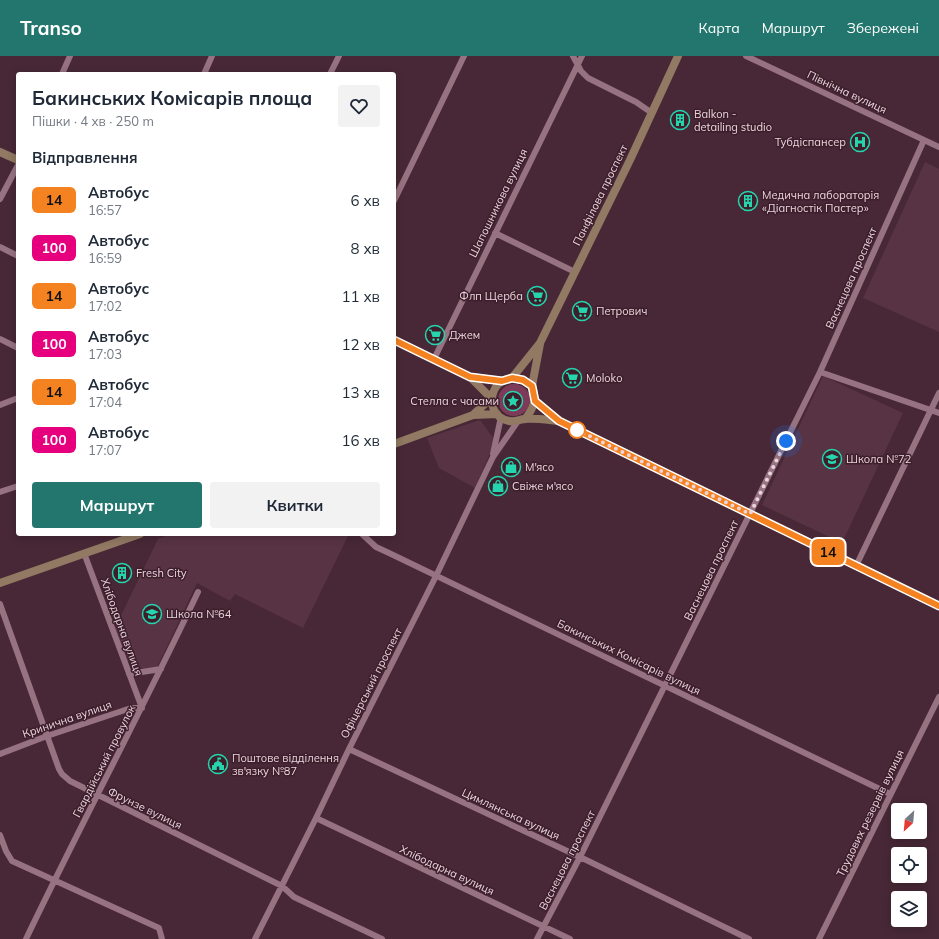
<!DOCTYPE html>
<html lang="uk">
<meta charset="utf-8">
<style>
body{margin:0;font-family:Mulish,sans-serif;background:#f2f2f3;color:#1f2937;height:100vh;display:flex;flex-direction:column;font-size:15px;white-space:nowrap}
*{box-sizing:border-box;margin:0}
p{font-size:13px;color:#747a83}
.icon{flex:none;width:22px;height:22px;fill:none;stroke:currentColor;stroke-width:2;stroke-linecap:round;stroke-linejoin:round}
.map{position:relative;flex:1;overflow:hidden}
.drawer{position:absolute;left:16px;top:16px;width:380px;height:464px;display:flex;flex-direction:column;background:#fff;border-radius:4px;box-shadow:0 2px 10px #0003}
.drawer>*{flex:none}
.badge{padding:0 8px;border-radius:6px;font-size:14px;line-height:26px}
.needle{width:26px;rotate:206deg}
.fabs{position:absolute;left:891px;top:747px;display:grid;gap:8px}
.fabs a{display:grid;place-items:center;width:36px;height:36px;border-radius:4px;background:#fff;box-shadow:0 2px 10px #0003;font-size:20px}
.you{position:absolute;width:20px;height:20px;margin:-10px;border:3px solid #fff;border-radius:50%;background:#1a73e8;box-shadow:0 0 0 6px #1a73e833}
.map>.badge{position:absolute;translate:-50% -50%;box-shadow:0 0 0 2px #fff}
h2{padding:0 16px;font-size:15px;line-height:36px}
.round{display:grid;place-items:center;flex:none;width:42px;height:42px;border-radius:4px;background:#f2f2f3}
.overview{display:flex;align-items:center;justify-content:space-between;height:68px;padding:0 16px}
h1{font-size:19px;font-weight:700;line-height:30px}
.button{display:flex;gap:8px;margin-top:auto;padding:8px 16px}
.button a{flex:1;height:46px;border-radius:4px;background:#22766d;color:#fff;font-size:16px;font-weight:700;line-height:46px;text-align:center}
.button a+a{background:#f2f2f3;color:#1f2937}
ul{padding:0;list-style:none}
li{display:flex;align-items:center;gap:12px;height:48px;padding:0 16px}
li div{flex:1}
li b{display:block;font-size:15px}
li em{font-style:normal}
li .badge{min-width:44px;font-weight:700;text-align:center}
header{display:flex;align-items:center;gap:24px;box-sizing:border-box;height:56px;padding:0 20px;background:#22766d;color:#fff}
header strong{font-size:19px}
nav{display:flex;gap:22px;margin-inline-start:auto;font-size:14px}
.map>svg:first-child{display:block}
.built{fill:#583343}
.green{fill:#7d3b59}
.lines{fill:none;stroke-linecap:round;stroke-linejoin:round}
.street{stroke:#977281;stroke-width:6}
.secondary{stroke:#917963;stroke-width:8}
.line-casing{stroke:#fff;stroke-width:9}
.line{stroke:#f58220;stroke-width:6}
.walk{stroke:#ebd5dd;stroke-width:4;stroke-dasharray:0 7.2}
.stop-dot{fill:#fff;stroke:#f58220;stroke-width:2}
.labels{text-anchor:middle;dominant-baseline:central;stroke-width:3;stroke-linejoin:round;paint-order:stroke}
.street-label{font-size:11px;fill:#ebd5dd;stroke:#3d1e2b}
.poi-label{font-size:11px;fill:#ebd5dd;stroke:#3d1e2b;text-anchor:start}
</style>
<header>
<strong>Transo</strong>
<nav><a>Карта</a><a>Маршрут</a><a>Збережені</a></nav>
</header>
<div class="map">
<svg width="939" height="883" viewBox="0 0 939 883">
<rect width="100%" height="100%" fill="#482836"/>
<path class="built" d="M925 106 939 113V276L863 242Z
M823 320 903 357 842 487 762 449Z
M480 364 494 383 491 395 475 432 439 412 427 382Z
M171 478H349L303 572 235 538 230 545 197 527 154 618 125 604 115 572 158 483Z"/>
<path class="green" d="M498 344a16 16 0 1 1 32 0a16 16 0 1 1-32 0Z"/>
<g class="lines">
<path class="street" d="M573 0 581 15 588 22 636 46 652 57
M746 0 939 91
M62 18 70 0
M204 18 212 0
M330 18 339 0
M0 143 18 109
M394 145 464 0
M495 177 575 216
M0 191 18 200
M0 283 18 292
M434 303 582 0
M820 316 939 357
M0 349 18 342
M493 398 501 361
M0 436 18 430
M362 478 376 491 389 497 890 738
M856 510 939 337
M0 548 59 713 62 718 70 725 282 830 294 841 382 883
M129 618 161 613
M349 693 580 801 749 883
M0 698 47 680 131 652H142L84 497
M316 762 570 883
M0 779 6 795 12 805 159 872 162 883
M26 883C82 766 143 652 198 536
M255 883 316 762 349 693 436 520 493 401 518 365
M537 883 580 801 820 316 924 84
M819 883 939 641"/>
<path class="secondary" d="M0 96 18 104
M394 284 470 321 502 325
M470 321 491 342
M512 322 540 287 630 104 678 0
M532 330 540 288
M535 345 559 365 939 550
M473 359 491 342
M525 363C534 352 537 344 532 330 493 302 477 359 509 365 514 366 519 364 524 363 535 362 548 364 559 365
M394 388 473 359 497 358
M0 527 140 478"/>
</g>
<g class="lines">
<defs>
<path id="line" d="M394 284 470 321 502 325 512 322 523 324 532 330 535 345 559 365 939 550"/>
</defs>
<use href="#line" class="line-casing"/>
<use href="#line" class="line"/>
<path class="walk" d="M577 374 750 458 786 385"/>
</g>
<defs>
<symbol id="building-ring" viewBox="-11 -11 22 22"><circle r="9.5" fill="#3d1e2b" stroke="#25d5ae" stroke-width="1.5"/><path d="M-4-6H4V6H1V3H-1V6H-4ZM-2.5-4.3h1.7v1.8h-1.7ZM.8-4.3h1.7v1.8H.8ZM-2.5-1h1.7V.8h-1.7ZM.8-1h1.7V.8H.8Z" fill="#25d5ae"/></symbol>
<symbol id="hospital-ring" viewBox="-11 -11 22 22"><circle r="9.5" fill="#3d1e2b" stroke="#25d5ae" stroke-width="1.5"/><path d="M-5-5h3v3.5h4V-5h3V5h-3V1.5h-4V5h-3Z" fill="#25d5ae"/></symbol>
<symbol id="supermarket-ring" viewBox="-11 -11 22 22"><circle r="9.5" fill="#3d1e2b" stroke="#25d5ae" stroke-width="1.5"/><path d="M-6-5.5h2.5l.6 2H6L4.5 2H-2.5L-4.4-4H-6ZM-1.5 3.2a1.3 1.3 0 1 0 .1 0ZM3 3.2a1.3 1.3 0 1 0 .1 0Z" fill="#25d5ae"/></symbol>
<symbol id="sight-ring" viewBox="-11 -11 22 22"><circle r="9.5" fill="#3d1e2b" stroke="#25d5ae" stroke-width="1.5"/><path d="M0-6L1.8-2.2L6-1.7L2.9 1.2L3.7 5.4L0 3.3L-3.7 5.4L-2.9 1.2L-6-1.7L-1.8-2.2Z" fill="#25d5ae"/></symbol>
<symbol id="school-ring" viewBox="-11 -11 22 22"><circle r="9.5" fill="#3d1e2b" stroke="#25d5ae" stroke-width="1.5"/><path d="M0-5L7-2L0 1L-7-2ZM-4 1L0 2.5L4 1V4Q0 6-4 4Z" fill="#25d5ae"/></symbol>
<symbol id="shop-ring" viewBox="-11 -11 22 22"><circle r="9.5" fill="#3d1e2b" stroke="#25d5ae" stroke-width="1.5"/><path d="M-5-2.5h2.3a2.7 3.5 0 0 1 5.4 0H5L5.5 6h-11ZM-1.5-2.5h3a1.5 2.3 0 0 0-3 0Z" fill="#25d5ae"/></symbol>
<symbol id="civic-ring" viewBox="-11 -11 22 22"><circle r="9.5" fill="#3d1e2b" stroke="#25d5ae" stroke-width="1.5"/><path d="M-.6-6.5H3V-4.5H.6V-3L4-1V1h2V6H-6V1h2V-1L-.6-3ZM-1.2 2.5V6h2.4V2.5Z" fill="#25d5ae"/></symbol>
</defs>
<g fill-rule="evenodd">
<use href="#building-ring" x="669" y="53" width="22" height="22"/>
<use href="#hospital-ring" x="849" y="75" width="22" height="22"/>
<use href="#building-ring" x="737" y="134" width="22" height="22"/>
<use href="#supermarket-ring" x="526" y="229" width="22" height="22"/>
<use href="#supermarket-ring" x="571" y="244" width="22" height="22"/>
<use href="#supermarket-ring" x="424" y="268" width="22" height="22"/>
<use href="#supermarket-ring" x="561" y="311" width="22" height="22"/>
<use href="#sight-ring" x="502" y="334" width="22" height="22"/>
<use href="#school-ring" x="821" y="392" width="22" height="22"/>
<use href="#shop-ring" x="500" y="400" width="22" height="22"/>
<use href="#shop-ring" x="487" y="419" width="22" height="22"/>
<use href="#building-ring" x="111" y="506" width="22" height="22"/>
<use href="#school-ring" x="141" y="547" width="22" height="22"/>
<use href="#civic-ring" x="207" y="697" width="22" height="22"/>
</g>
<circle class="stop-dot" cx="577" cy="374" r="8"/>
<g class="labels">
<g class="street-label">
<text transform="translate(847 36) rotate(25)">Північна вулиця</text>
<text transform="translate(600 139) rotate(-64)">Панфілова проспект</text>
<text transform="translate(498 147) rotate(-64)">Шапошникова вулиця</text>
<text transform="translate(851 222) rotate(-66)">Васнецова проспект</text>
<text transform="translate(711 514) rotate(-64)">Васнецова проспект</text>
<text transform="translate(122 571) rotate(70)">Хлібодарна вулиця</text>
<text transform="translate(629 601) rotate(26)">Бакинських Комісарів вулиця</text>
<text transform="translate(371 627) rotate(-63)">Офіцерський проспект</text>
<text transform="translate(67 663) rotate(-19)">Кринична вулиця</text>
<text transform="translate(104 705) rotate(-63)">Гвардійський провулок</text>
<text transform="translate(145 752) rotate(26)">Фрунзе вулиця</text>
<text transform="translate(870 757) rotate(-64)">Трудових резервів вулиця</text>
<text transform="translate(511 758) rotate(25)">Цимлянська вулиця</text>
<text transform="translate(567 804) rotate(-63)">Васнецова проспект</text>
<text transform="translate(447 814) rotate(25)">Хлібодарна вулиця</text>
</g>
<g class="poi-label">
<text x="694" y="58">Balkon -<tspan x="694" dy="13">detailing studio</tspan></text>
<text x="846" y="86" text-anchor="end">Тубдіспансер</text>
<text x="762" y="139">Медична лабораторія<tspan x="762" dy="13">«Діагностік Пастер»</tspan></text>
<text x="523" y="240" text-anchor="end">Флп Щерба</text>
<text x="596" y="255">Петрович</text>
<text x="449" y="279">Джем</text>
<text x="586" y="322">Moloko</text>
<text x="499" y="345" text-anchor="end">Стелла с часами</text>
<text x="846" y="403">Школа №72</text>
<text x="525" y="411">М'ясо</text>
<text x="512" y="430">Свіже м'ясо</text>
<text x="136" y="517">Fresh City</text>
<text x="166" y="558">Школа №64</text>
<text x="232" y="702">Поштове відділення<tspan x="232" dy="13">зв'язку №87</tspan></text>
</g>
</g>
</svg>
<div class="fabs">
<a><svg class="needle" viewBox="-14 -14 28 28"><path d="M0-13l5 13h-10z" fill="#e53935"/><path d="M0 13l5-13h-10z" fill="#747a83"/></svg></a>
<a><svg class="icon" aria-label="locate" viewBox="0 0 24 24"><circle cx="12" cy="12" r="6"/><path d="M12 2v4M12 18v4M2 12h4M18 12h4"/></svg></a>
<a><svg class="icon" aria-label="layers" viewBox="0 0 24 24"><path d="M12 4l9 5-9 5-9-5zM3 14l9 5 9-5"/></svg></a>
</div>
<div class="you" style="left:786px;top:385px"></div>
<b class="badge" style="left:828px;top:496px;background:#f58220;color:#111">14</b>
<section class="drawer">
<div class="overview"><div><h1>Бакинських Комісарів площа</h1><p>Пішки · 4 хв · 250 m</p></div><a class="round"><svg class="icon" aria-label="heart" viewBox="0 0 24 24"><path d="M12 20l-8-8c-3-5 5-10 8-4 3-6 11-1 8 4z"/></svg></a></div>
<h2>Відправлення</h2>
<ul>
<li><span class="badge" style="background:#f58220;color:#111">14</span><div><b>Автобус</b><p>16:57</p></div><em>6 хв</em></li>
<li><span class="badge" style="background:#e6007e;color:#fff">100</span><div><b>Автобус</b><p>16:59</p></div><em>8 хв</em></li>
<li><span class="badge" style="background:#f58220;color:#111">14</span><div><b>Автобус</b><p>17:02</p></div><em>11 хв</em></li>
<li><span class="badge" style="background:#e6007e;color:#fff">100</span><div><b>Автобус</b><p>17:03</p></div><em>12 хв</em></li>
<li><span class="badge" style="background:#f58220;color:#111">14</span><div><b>Автобус</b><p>17:04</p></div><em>13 хв</em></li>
<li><span class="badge" style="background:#e6007e;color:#fff">100</span><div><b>Автобус</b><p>17:07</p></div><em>16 хв</em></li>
</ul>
<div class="button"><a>Маршрут</a><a>Квитки</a></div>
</section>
</div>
